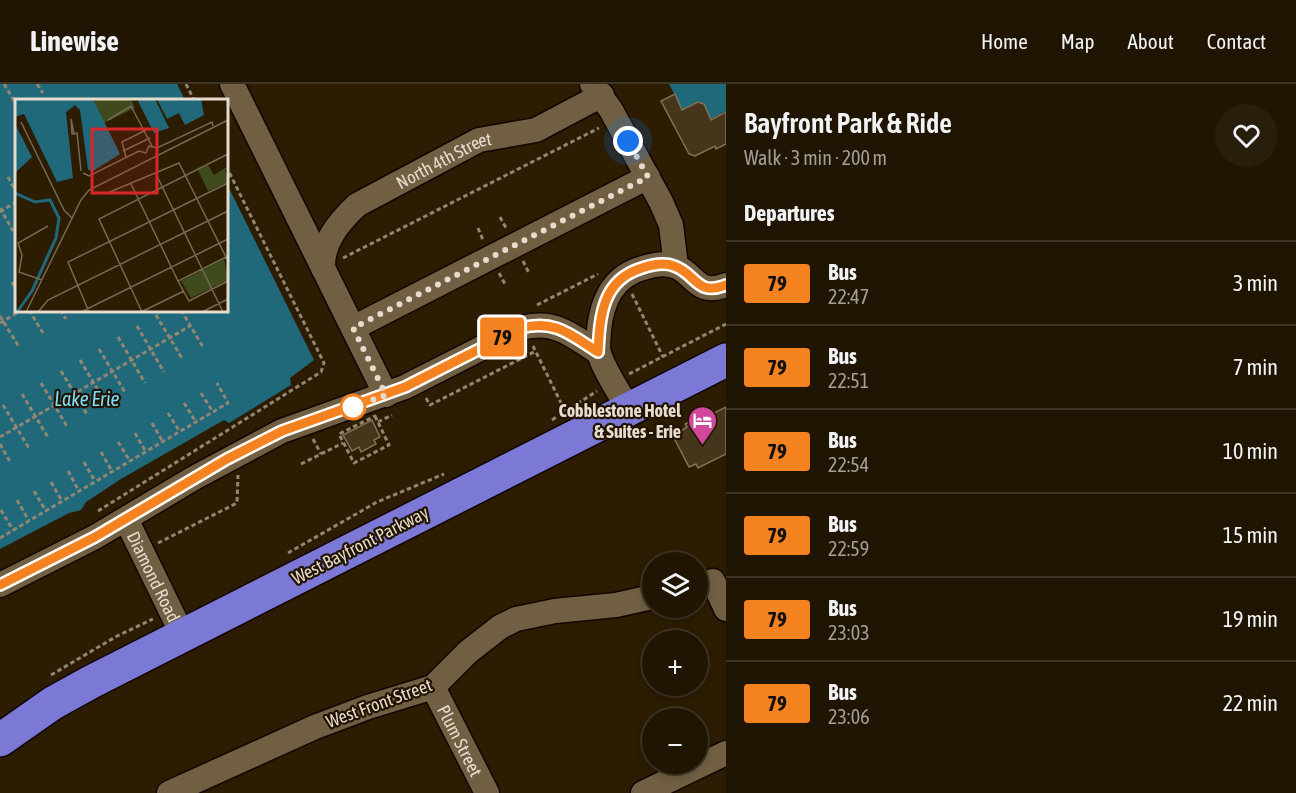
<!DOCTYPE html>
<meta charset="utf-8">
<style>
body{margin:0;font-family:"Asap Condensed",sans-serif;background:#281e0c;color:#f1f3f6;height:100vh;display:flex;flex-direction:column;font-size:22px;white-space:nowrap}
*{box-sizing:border-box;margin:0}
p{font-size:20px;color:#a29f99}
.icon{flex:none;width:33px;height:33px;fill:none;stroke:currentColor;stroke-width:2;stroke-linecap:round;stroke-linejoin:round}
.map{position:relative;flex:1;overflow:hidden}
.drawer{display:flex;flex-direction:column;background:#201502;width:570px}
.drawer>*{flex:none}
.badge{padding:0 12px;border-radius:4px;font-size:21px;line-height:39px}
.fabs{position:absolute;left:642px;top:468px;display:grid;gap:12px}
.fabs a{display:grid;place-items:center;width:66px;height:66px;border-radius:50%;background:#201502;box-shadow:0 3px 9px #0003,0 0 0 2px #3d3424;font-size:30px}
.you{position:absolute;width:30px;height:30px;margin:-15px;border:4px solid #fff;border-radius:50%;background:#1a73e8;box-shadow:0 0 0 9px #1a73e833}
.map>.badge{position:absolute;translate:-50% -50%;box-shadow:0 0 0 3px #fff}
h2{padding:0 18px;font-size:22px;line-height:54px}
.round{display:grid;place-items:center;flex:none;width:63px;height:63px;border-radius:32px;background:#281e0c}
.overview{display:flex;align-items:center;justify-content:space-between;height:102px;padding:0 18px}
h1{font-size:28px;font-weight:600;line-height:45px}
ul{padding:0;list-style:none}
li{display:flex;align-items:center;gap:18px;height:84px;padding:0 18px;border-top:2px solid #3d3424}
li div{flex:1}
li b{display:block;font-size:22px}
li em{font-style:normal}
li .badge{min-width:66px;font-weight:700;text-align:center}
header{display:flex;align-items:center;gap:36px;box-sizing:border-box;height:84px;padding:0 30px;background:#201502;border-bottom:2px solid #3d3424}
header strong{font-size:28px}
nav{display:flex;gap:33px;margin-inline-start:auto;font-size:21px}
main{display:flex;flex:1;min-height:0}
.map>svg:first-child{display:block}
.water{fill:#20697b}
.building{fill:#45351a;stroke:#837154;stroke-width:1.5}
.lines{fill:none;stroke-linecap:round;stroke-linejoin:round}
.minor-casing{stroke:#130600;stroke-width:27}
.highway-casing{stroke:#130600;stroke-width:36}
.path{stroke:#928672;stroke-width:3;stroke-dasharray:4.5 3;stroke-linecap:butt}
.minor{stroke:#705f42;stroke-width:24}
.highway{stroke:#7b79d5;stroke-width:33}
.line-casing{stroke:#fff;stroke-width:14}
.line{stroke:#f58220;stroke-width:9}
.walk{stroke:#e6dccd;stroke-width:6;stroke-dasharray:0 10.8}
.stop-dot{fill:#fff;stroke:#f58220;stroke-width:3}
.labels{text-anchor:middle;dominant-baseline:central;stroke-width:4.5;stroke-linejoin:round;paint-order:stroke}
.street-label{font-size:18px;fill:#e6dccd;stroke:#211300}
.poi-label{font-size:18px;font-weight:bold;fill:#e6dccd;stroke:#211300;text-anchor:end}
.water-label{font-size:20px;font-style:italic;fill:#7ddff9;stroke:#211300}
.inset-river{fill:none;stroke:#20697b;stroke-width:3}
.inset-road{fill:none;stroke:#766953;stroke-width:1.5}
.view{fill:#d62828;fill-opacity:0.15;stroke:#d62828;stroke-width:3}
.inset-edge{fill:none;stroke:#e6dccd;stroke-width:3}
</style>
<header>
<strong>Linewise</strong>
<nav><a>Home</a><a>Map</a><a>About</a><a>Contact</a></nav>
</header>
<main>
<div class="map">
<svg width="726" height="709" viewBox="0 0 726 709">
<rect width="100%" height="100%" fill="#2b1c02"/>
<path class="water" d="M0 0H177L185 16H16V226H226L227 100 314 276 290 294 291 301 229 339 224 336 121 395 86 418 81 426 69 429 0 465Z
M669 0H726V27L693 45Z"/>
<path class="building" d="M675 10 682 26 698 18 704 20 711 36 726 28V60L716 65 715 62 695 72 689 70 661 17Z
M726 323V370L698 384 696 380 689 383 673 352 687 343 685 340 712 326 714 329Z
M372 336 380 353 374 356 376 360 361 368 359 363 352 367 343 351Z"/>
<g class="lines">
<defs>
<g id="minor">
<path d="M232 0 386 311"/>
<path d="M592 0 611 26 661 118 671 141 676 182"/>
<path id="s1" d="M323 184C322 158 339 138 357 121L479 56 536 46 602 11"/>
<path d="M353 244 648 93"/>
<path d="M629 326C620 309 604 287 599 269 597 262 599 253 599 246 602 217 613 192 643 184 652 181 662 179 670 181 695 185 694 214 726 201"/>
<path id="s2" d="M126 435 183 552"/>
<path d="M713 497 726 525"/>
<path d="M0 501 95 453 194 394 282 347 405 303 521 244C555 235 571 251 598 268"/>
<path id="s3" d="M433 603 487 709"/>
<path d="M169 709 315 643 368 623 433 603 468 568 500 543 516 535 555 527 616 521 652 513"/>
<path d="M643 709 726 669"/>
</g>
<path id="highway" d="M0 656 53 619 91 598 726 276"/>
</defs>
<use href="#minor" class="minor-casing"/>
<use href="#highway" class="highway-casing"/>
<path class="path" d="M4 0 16 20
M37 0 43 9
M186 0 194 16
M8 93 16 108
M0 124 13 147
M0 128 16 118
M500 133 506 144
M478 144 483 156
M343 174 599 44
M523 177 529 189
M499 189 505 200
M12 198 16 206
M632 210 663 273
M537 221 598 190
M29 226 43 249
M60 226 66 235
M181 226 203 263
M156 231 183 276
M0 232 19 263
M0 239 22 226
M137 242 164 288
M118 253 145 299
M533 262 565 327
M99 265 126 310
M80 276 107 321
M61 287 88 332
M629 290 726 240
M41 299 68 344
M201 309 213 328
M22 310 49 355
M426 314 430 321 536 267
M184 319 196 338
M3 321 30 366
M168 329 180 348
M375 332 389 361 354 379 339 350Z
M552 336 597 307
M378 338 392 331
M152 339 163 358
M135 349 146 368
M0 353 190 242
M313 355 321 370
M118 358 130 377
M0 360 10 378
M101 368 112 387
M84 378 95 397
M301 380 343 359
M68 387 79 407
M51 398 62 417
M34 407 46 427
M17 416 29 437
M1 426 13 446
M98 427 321 288 324 279 226 82
M0 454 228 319 217 299
M158 459 237 419 238 391
M288 469 377 418 444 390
M51 591 117 552 153 535"/>
<use href="#minor" class="minor"/>
<use href="#highway" class="highway"/>
</g>
<g class="lines">
<defs>
<path id="line" d="M0 501 95 453 227 375 282 347 405 303 521 244C555 235 571 251 598 268 600 232 602 196 642 184 651 181 664 178 674 182 696 189 696 213 726 201"/>
</defs>
<use href="#line" class="line-casing"/>
<use href="#line" class="line"/>
<path class="walk" d="M353 323 386 311 353 244 648 93 628 57"/>
</g>
<defs>
<symbol id="hotel-pin" viewBox="-11 -11 22 30"><path d="M0 17L-7.5 6A9.5 9.5 0 1 1 7.5 6Z" fill="#d1479c" stroke="#211300"/><path d="M-6-4.5h1.5V1H6V5H4.5V3h-9V5H-6ZM-4 0a1.8 1.8 0 1 1 3.6 0ZM.5 0V-2.5h3Q6-2.5 6 0Z" fill="#fff"/></symbol>
</defs>
<g fill-rule="evenodd">
<use href="#hotel-pin" x="686" y="320" width="33" height="45"/>
</g>
<circle class="stop-dot" cx="353" cy="323" r="12"/>
<g class="labels">
<g class="street-label">
<text stroke="none"><textPath href="#s1" startOffset="172">North 4th Street</textPath></text>
<text transform="translate(360 461) rotate(-27)">West Bayfront Parkway</text>
<text stroke="none"><textPath href="#s2" startOffset="64">Diamond Road</textPath></text>
<text transform="translate(379 619) rotate(-20)">West Front Street</text>
<text stroke="none"><textPath href="#s3" startOffset="60">Plum Street</textPath></text>
</g>
<g class="poi-label">
<text x="681" y="326">Cobblestone Hotel<tspan x="681" dy="21">&amp; Suites - Erie</tspan></text>
</g>
<g class="water-label">
<text x="87" y="314">Lake Erie</text>
</g>
</g>
<g transform="translate(15 15)">
<rect width="213" height="213" fill="#2b1c02"/>
<path d="M78 0H116L120 9 89 24ZM193 66 199 76 213 67 210 71 213 83 193 92 183 71ZM209 160 213 181 176 199 166 182Z" fill="#3f4b1d"/>
<path d="M0 0H78L105 55 78 72 73 71 65 11 60 6 51 13 58 79 42 83 9 15 0 18ZM122 0H140L154 29 139 34ZM142 0H186L189 16 170 26 164 14 152 20ZM0 25 17 58 0 74Z" fill="#20697b"/>
<path class="inset-river" d="M0 94 20 103 35 101 44 119 41 139 17 192 2 213"/>
<path class="inset-road" d="M93 21 116 7 137 47M6 23 49 111 57 119M59 35 56 20 57 35H59L62 34 66 72M108 52 135 39M131 54 134 47 142 49 197 23 198 27M111 58 107 43 131 31M68 74 74 77 124 52 131 54M141 75 208 213M116 85 163 182M90 95 164 64 211 158M213 162 211 158 163 182 174 202 213 182M27 181 4 173 7 156 3 144 33 127M11 213 66 101 74 91 213 21M23 213 33 201 213 112M66 213 213 140M74 213 53 163 213 84M126 213 169 192M127 213 84 120 213 55M187 213 213 200"/>
<path class="view" d="M77 30H142V94H77Z"/>
<rect width="213" height="213" class="inset-edge"/>
</g>
</svg>
<div class="fabs">
<a><svg class="icon" aria-label="layers" viewBox="0 0 24 24"><path d="M12 4l9 5-9 5-9-5zM3 14l9 5 9-5"/></svg></a>
<a>+</a>
<a>−</a>
</div>
<div class="you" style="left:628px;top:57px"></div>
<b class="badge" style="left:502px;top:253px;background:#f58220;color:#111">79</b>
</div>
<section class="drawer">
<div class="overview"><div><h1>Bayfront Park &amp; Ride</h1><p>Walk · 3 min · 200 m</p></div><a class="round"><svg class="icon" aria-label="heart" viewBox="0 0 24 24"><path d="M12 20l-8-8c-3-5 5-10 8-4 3-6 11-1 8 4z"/></svg></a></div>
<h2>Departures</h2>
<ul>
<li><span class="badge" style="background:#f58220;color:#111">79</span><div><b>Bus</b><p>22:47</p></div><em>3 min</em></li>
<li><span class="badge" style="background:#f58220;color:#111">79</span><div><b>Bus</b><p>22:51</p></div><em>7 min</em></li>
<li><span class="badge" style="background:#f58220;color:#111">79</span><div><b>Bus</b><p>22:54</p></div><em>10 min</em></li>
<li><span class="badge" style="background:#f58220;color:#111">79</span><div><b>Bus</b><p>22:59</p></div><em>15 min</em></li>
<li><span class="badge" style="background:#f58220;color:#111">79</span><div><b>Bus</b><p>23:03</p></div><em>19 min</em></li>
<li><span class="badge" style="background:#f58220;color:#111">79</span><div><b>Bus</b><p>23:06</p></div><em>22 min</em></li>
</ul>
</section>
</main>
